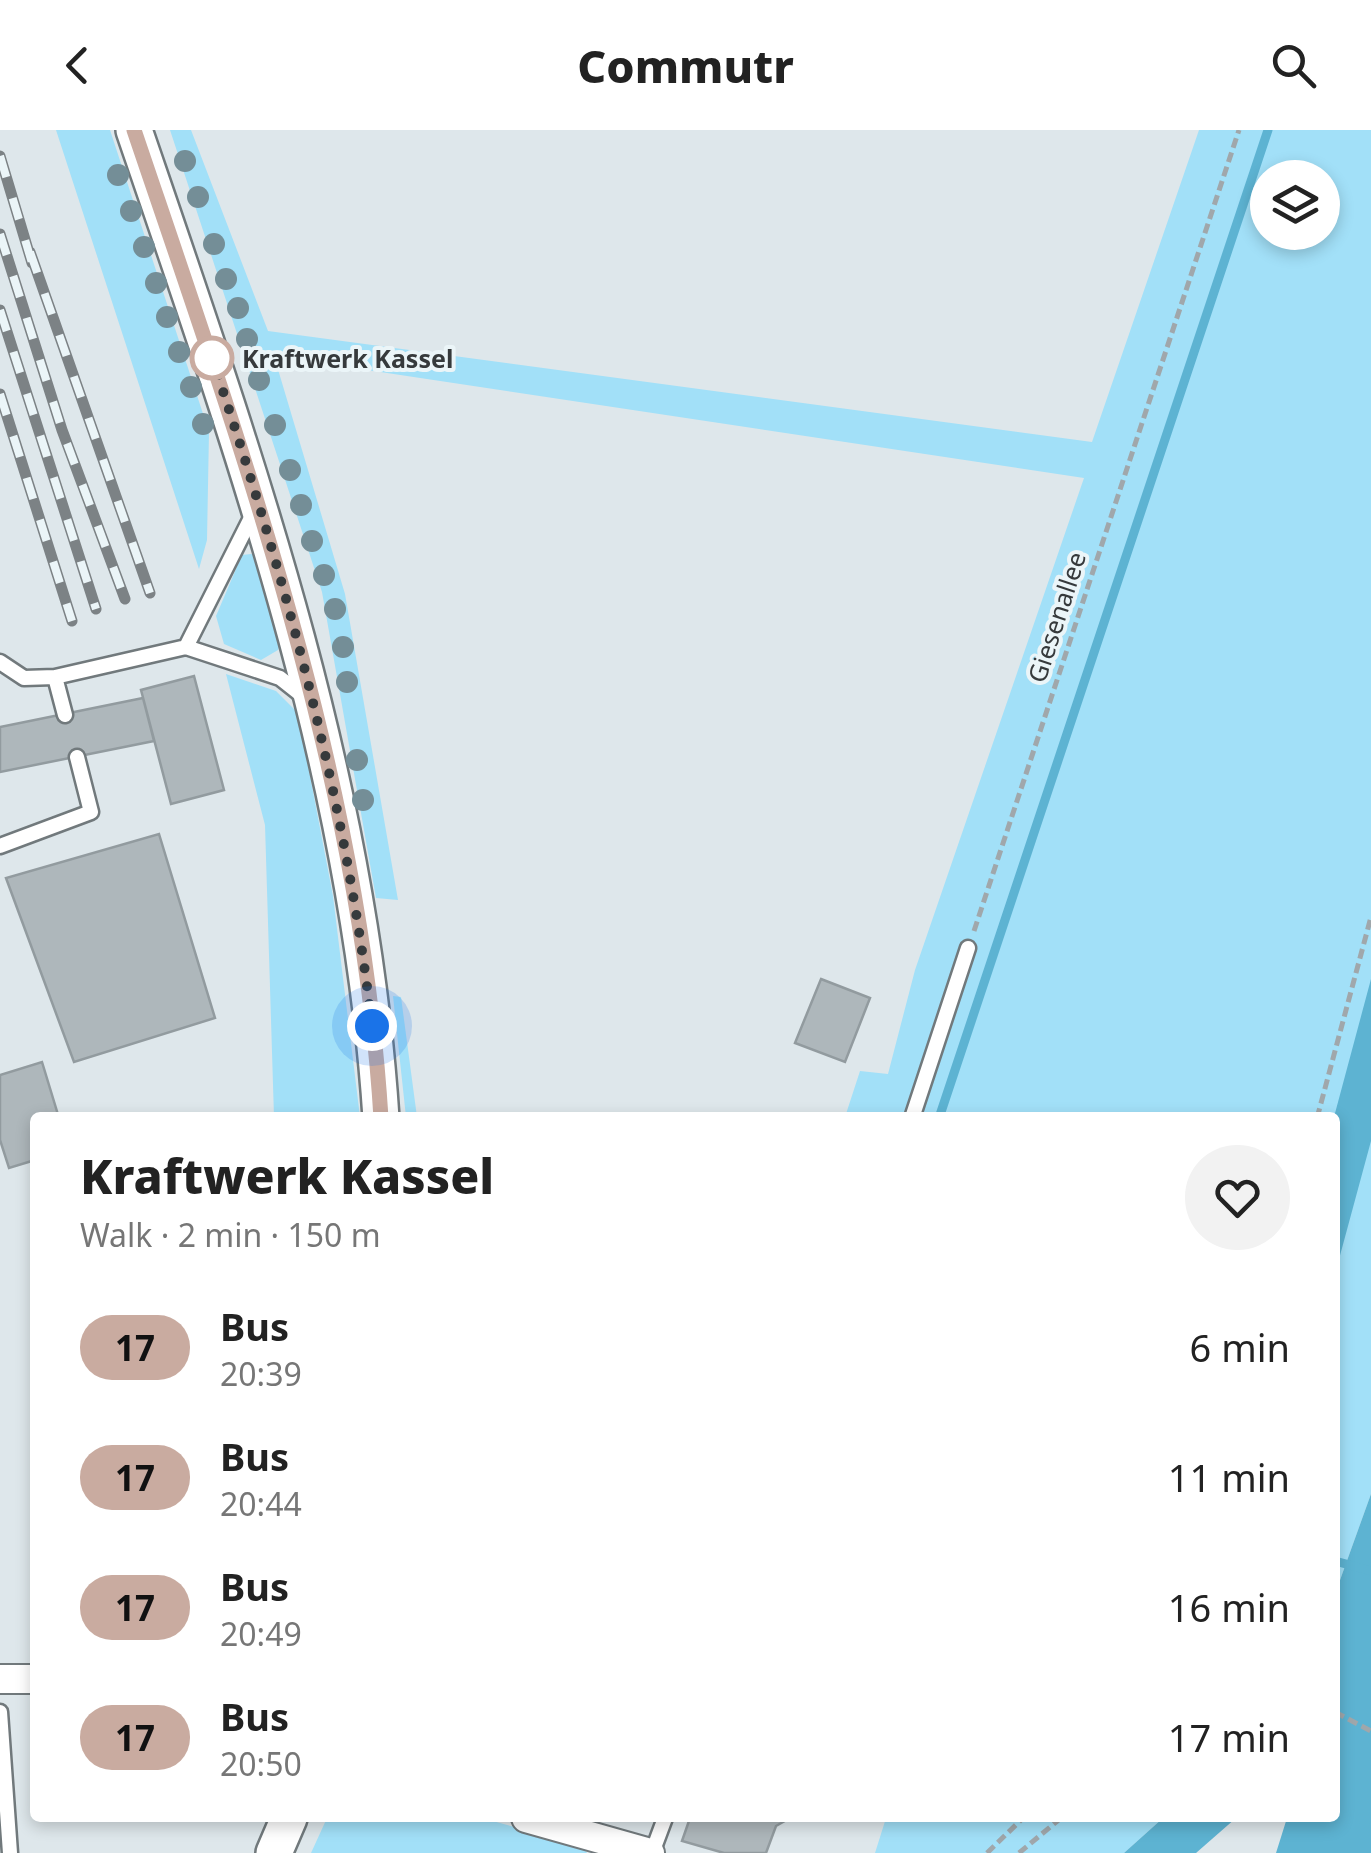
<!DOCTYPE html>
<meta charset="utf-8">
<style>
body{margin:0;font-family:"Noto Sans",sans-serif;background:#f2f2f2;color:#222;height:100vh;display:flex;flex-direction:column;font-size:38px;white-space:nowrap}
*{box-sizing:border-box;margin:0}
p{font-size:32px;color:#767676}
.icon{flex:none;width:55px;height:55px;fill:none;stroke:currentColor;stroke-width:2;stroke-linecap:round;stroke-linejoin:round}
.map{position:relative;flex:1;overflow:hidden}
.drawer{position:absolute;left:30px;top:982px;width:1310px;height:710px;display:flex;flex-direction:column;background:#fff;border-radius:10px;box-shadow:0 5px 15px #0003}
.drawer>*{flex:none}
.badge{padding:0 20px;border-radius:32px;font-size:35px;line-height:65px}
.tools{position:absolute;left:1250px;top:30px;display:grid;gap:20px}
.tools a{display:grid;place-items:center;width:90px;height:90px;border-radius:50%;background:#fff;box-shadow:0 5px 15px #0003;font-size:50px}
.you{position:absolute;width:50px;height:50px;margin:-25px;border:8px solid #fff;border-radius:50%;background:#1a73e8;box-shadow:0 0 0 15px #1a73e833}
.map>.badge{position:absolute;translate:-50% -50%;box-shadow:0 0 0 5px #fff}
.round{display:grid;place-items:center;flex:none;width:105px;height:105px;border-radius:52px;background:#f2f2f2}
.head{display:flex;align-items:center;justify-content:space-between;height:170px;padding:0 50px}
h1{font-size:48px;font-weight:800;line-height:75px}
ul{padding:0;list-style:none}
li{display:flex;align-items:center;gap:30px;height:130px;padding:0 50px}
li div{flex:1}
li b{display:block;font-size:38px}
li em{font-style:normal}
li .badge{min-width:110px;font-weight:700;text-align:center}
header{display:flex;justify-content:space-between;align-items:center;height:130px;padding:0 50px;background:#fff;font-size:45px;font-weight:800}
.map>svg:first-child{display:block}
.green{fill:#a2e0f8;fill-rule:evenodd}
.water{fill:#5db3d2}
.lines{fill:none;stroke-linecap:round;stroke-linejoin:round}
.stream{stroke:#5db3d2;stroke-width:9}
.building{fill:#aeb7bb;stroke:#929b9f;stroke-width:2.5}
.service-casing{stroke:#71797c;stroke-width:19}
.minor-casing{stroke:#71797c;stroke-width:32}
.tertiary-casing{stroke:#71797c;stroke-width:40}
.path{stroke:#a0a7ab;stroke-width:5;stroke-dasharray:10 5;stroke-linecap:butt}
.service{stroke:#fff;stroke-width:14}
.minor{stroke:#fff;stroke-width:28}
.tertiary{stroke:#fff;stroke-width:35}
.rail-casing{stroke:#7c8285;stroke-width:11}
.rail{stroke:#ebf5f8;stroke-width:8;stroke-dasharray:22;stroke-linecap:butt}
.tree{fill:#748e97}
.line-casing{stroke:#fff;stroke-width:22}
.line{stroke:#c9aba0;stroke-width:15}
.walk{stroke:#363a3c;stroke-width:10;stroke-dasharray:0 18}
.stop-dot{fill:#fff;stroke:#c9aba0;stroke-width:5}
.labels{text-anchor:middle;dominant-baseline:central;stroke-width:8;stroke-linejoin:round;paint-order:stroke}
.stop-label{font-size:25px;font-weight:bold;fill:#363a3c;stroke:#ebf5f8;text-anchor:start}
.street-label{font-size:25px;fill:#363a3c;stroke:#ebf5f8}
</style>
<header><svg class="icon" aria-label="back" viewBox="0 0 24 24"><path d="M15 5l-7 7 7 7"/></svg>Commutr<svg class="icon" aria-label="search" viewBox="0 0 24 24"><circle cx="10" cy="10" r="6"/><path d="M15 15l6 6"/></svg></header>
<div class="map">
<svg width="1371" height="1723" viewBox="0 0 1371 1723">
<rect width="100%" height="100%" fill="#dee7eb"/>
<path class="green" d="M56 0H110L209 302 207 410 199 439Z
M170 0H191L268 201 1092 312 1199 0H1371V1364L1335 1464V988L845 987 860 941 888 944 915 840 1084 348 274 226 345 464 398 770 376 768 322 462ZM1268 48H1322V102H1268Z
M251 424 260 426 283 505 278 520 261 530 224 514 216 486 242 425Z
M226 544 276 561 298 583 333 766 360 987H274L265 695Z
M393 866 401 867 417 987H406Z
M327 1688H482L582 1716 587 1723H311Z
M886 1688H1163L1124 1723H875Z"/>
<path class="water" d="M1371 849V1011L1335 1144 1334 987Z
M1371 1364V1723H1276L1287 1688H1335V1464Z
M1163 1688H1236L1196 1723H1124Z"/>
<g class="lines">
<path class="stream" d="M939 988 1268 0
M1335 1431 1371 1441"/>
</g>
<path class="building" d="M194 546 224 660 171 674 141 560Z
M143 568 154 611 0 642V597Z
M159 704 215 888 74 932 6 748Z
M821 849 870 868 845 932 795 913Z
M42 932 59 988H35V1030L9 1038 0 1010V945Z
M690 1688H790L776 1696 766 1723H724L682 1711Z"/>
<g class="lines">
<defs>
<path id="service" d="M186 517 253 384
M0 532 24 548 55 547 186 517 280 548 304 567
M55 547 65 585
M0 716 91 682 77 627
M912 988 968 818
M0 1582 10 1723
M652 1723 665 1688"/>
<path id="minor" d="M0 1549H35
M526 1688 650 1723"/>
<path id="tertiary" d="M134 0C244 322 359 645 381 988
M274 1723 289 1688"/>
</defs>
<use href="#service" class="service-casing"/>
<use href="#minor" class="minor-casing"/>
<use href="#tertiary" class="tertiary-casing"/>
<path class="path" d="M974 801 1239 0
M1317 988 1371 787
M1335 1582 1371 1601
M987 1723 1023 1688
M1019 1723 1061 1688"/>
<use href="#service" class="service"/>
<use href="#minor" class="minor"/>
<use href="#tertiary" class="tertiary"/>
<defs>
<path id="rail" d="M0 26 32 133
M0 104 62 300 125 469
M30 122 150 463
M0 180 96 479
M0 264 72 491"/>
</defs>
<use href="#rail" class="rail-casing"/>
<use href="#rail" class="rail"/>
</g>
<g class="tree">
<circle cx="185" cy="31" r="11"/>
<circle cx="118" cy="45" r="11"/>
<circle cx="198" cy="67" r="11"/>
<circle cx="131" cy="81" r="11"/>
<circle cx="214" cy="114" r="11"/>
<circle cx="144" cy="117" r="11"/>
<circle cx="226" cy="149" r="11"/>
<circle cx="156" cy="153" r="11"/>
<circle cx="238" cy="178" r="11"/>
<circle cx="167" cy="187" r="11"/>
<circle cx="247" cy="209" r="11"/>
<circle cx="179" cy="222" r="11"/>
<circle cx="259" cy="250" r="11"/>
<circle cx="191" cy="257" r="11"/>
<circle cx="203" cy="294" r="11"/>
<circle cx="275" cy="295" r="11"/>
<circle cx="290" cy="340" r="11"/>
<circle cx="301" cy="375" r="11"/>
<circle cx="312" cy="411" r="11"/>
<circle cx="324" cy="445" r="11"/>
<circle cx="335" cy="479" r="11"/>
<circle cx="343" cy="517" r="11"/>
<circle cx="347" cy="552" r="11"/>
<circle cx="357" cy="630" r="11"/>
<circle cx="363" cy="670" r="11"/>
</g>
<g class="lines">
<defs>
<path id="line" d="M134 0C243 322 360 645 381 988"/>
</defs>
<use href="#line" class="line-casing"/>
<use href="#line" class="line"/>
<path class="walk" d="M212 228C285 446 345 666 372 896"/>
</g>
<circle class="stop-dot" cx="212" cy="228" r="20"/>
<g class="labels">
<g class="stop-label">
<text x="242" y="228">Kraftwerk Kassel</text>
</g>
<g class="street-label">
<text transform="translate(1056 487) rotate(-72)">Giesenallee</text>
</g>
</g>
</svg>
<div class="tools">
<a><svg class="icon" aria-label="layers" viewBox="0 0 24 24"><path d="M12 4l9 5-9 5-9-5zM3 14l9 5 9-5"/></svg></a>
</div>
<div class="you" style="left:372px;top:896px"></div>
<section class="drawer">
<div class="head"><div><h1>Kraftwerk Kassel</h1><p>Walk · 2 min · 150 m</p></div><a class="round"><svg class="icon" aria-label="heart" viewBox="0 0 24 24"><path d="M12 20l-8-8c-3-5 5-10 8-4 3-6 11-1 8 4z"/></svg></a></div>
<ul>
<li><span class="badge" style="background:#c9aba0;color:#111">17</span><div><b>Bus</b><p>20:39</p></div><em>6 min</em></li>
<li><span class="badge" style="background:#c9aba0;color:#111">17</span><div><b>Bus</b><p>20:44</p></div><em>11 min</em></li>
<li><span class="badge" style="background:#c9aba0;color:#111">17</span><div><b>Bus</b><p>20:49</p></div><em>16 min</em></li>
<li><span class="badge" style="background:#c9aba0;color:#111">17</span><div><b>Bus</b><p>20:50</p></div><em>17 min</em></li>
</ul>
</section>
</div>
